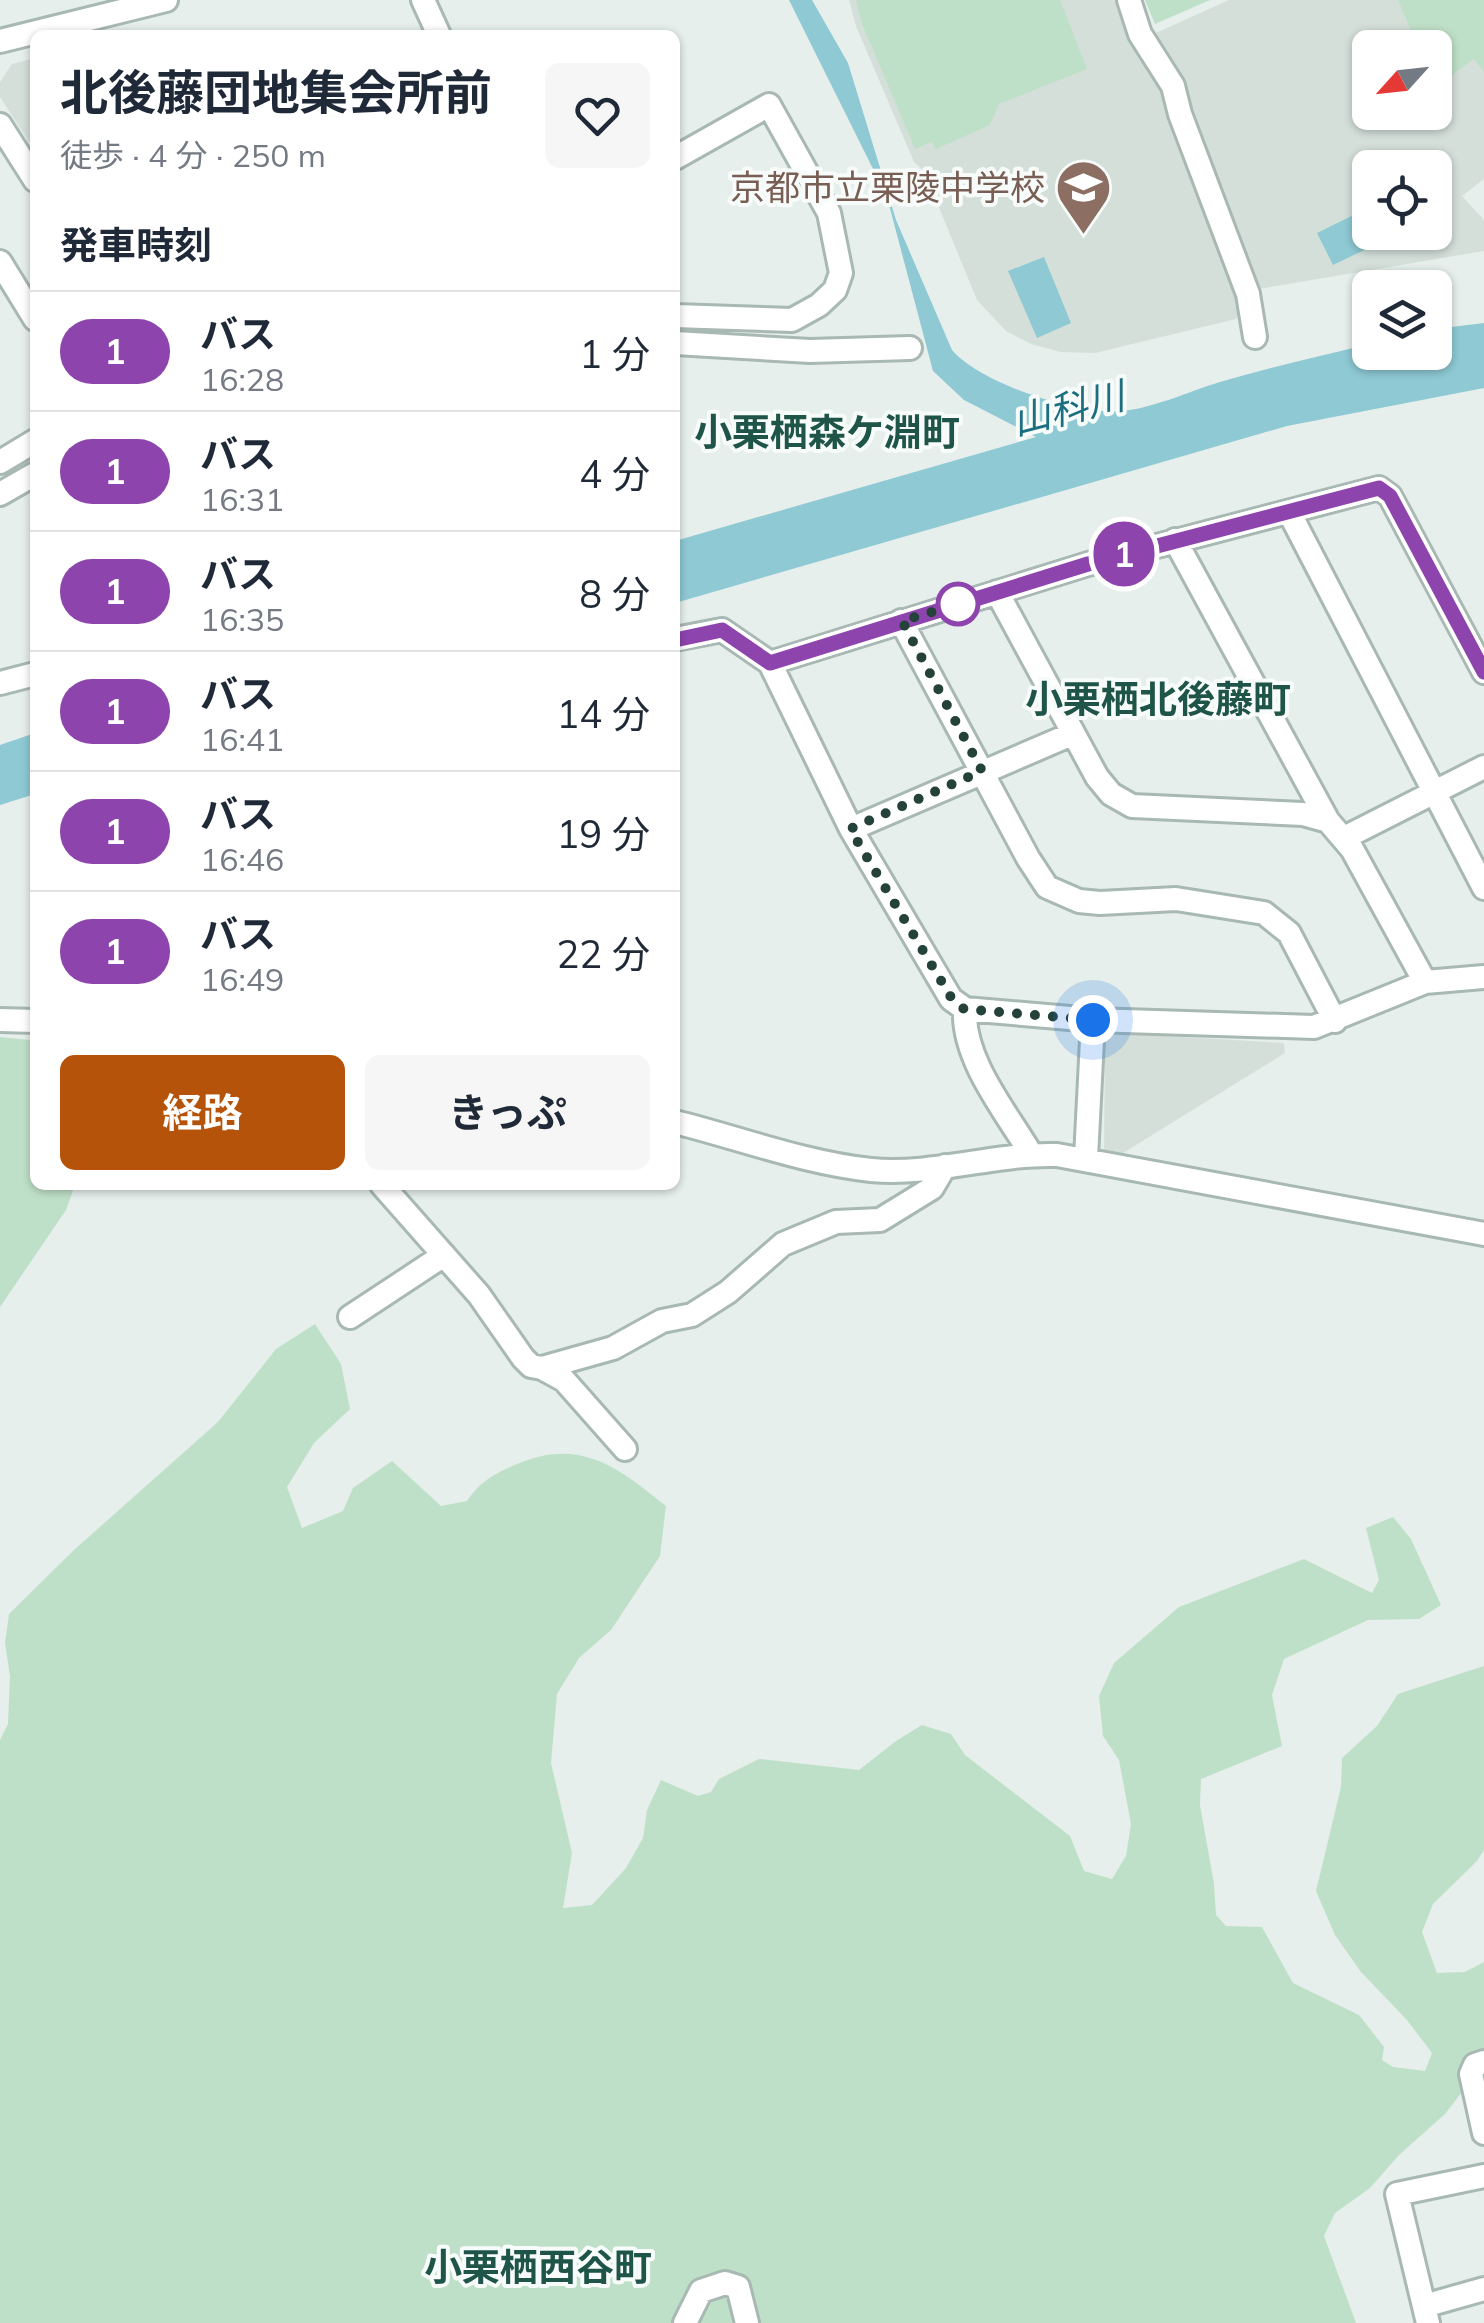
<!DOCTYPE html>
<html lang="ja">
<meta charset="utf-8">
<style>
body{margin:0;font-family:Mulish,"Noto Sans JP",sans-serif;background:#f6f6f7;color:#1f2937;height:100vh;display:flex;flex-direction:column;font-size:38px;white-space:nowrap}
*{box-sizing:border-box;margin:0}
p{font-size:32px;color:#747a83}
.icon{flex:none;width:55px;height:55px;fill:none;stroke:currentColor;stroke-width:2;stroke-linecap:round;stroke-linejoin:round}
.map{position:relative;flex:1;overflow:hidden}
.panel{position:absolute;left:30px;top:30px;width:650px;height:1160px;display:flex;flex-direction:column;background:#fff;border-radius:15px;box-shadow:0 2px 8px #0004}
.panel>*{flex:none}
.badge{padding:0 20px;border-radius:32px;font-size:35px;line-height:65px}
.needle{width:65px;rotate:243deg}
.tools{position:absolute;left:1352px;top:30px;display:grid;gap:20px}
.tools a{display:grid;place-items:center;width:100px;height:100px;border-radius:15px;background:#fff;box-shadow:0 2px 8px #0004;font-size:50px}
.you{position:absolute;width:50px;height:50px;margin:-25px;border:8px solid #fff;border-radius:50%;background:#1a73e8;box-shadow:0 0 0 15px #1a73e833}
.map>.badge{position:absolute;translate:-50% -50%;box-shadow:0 0 0 5px #fff}
h2{padding:0 30px;font-size:38px;line-height:90px}
.round{display:grid;place-items:center;flex:none;width:105px;height:105px;border-radius:15px;background:#f6f6f7}
.head{display:flex;align-items:center;justify-content:space-between;height:170px;padding:0 30px}
h1{font-size:48px;font-weight:700;line-height:75px}
.action{display:flex;gap:20px;margin-top:auto;padding:20px 30px}
.action a{flex:1;height:115px;border-radius:15px;background:#b45309;color:#fff;font-size:40px;font-weight:700;line-height:115px;text-align:center}
.action a+a{background:#f6f6f7;color:#1f2937}
ul{padding:0;list-style:none}
li{display:flex;align-items:center;gap:30px;height:120px;padding:0 30px;border-top:2px solid #e0e1e3}
li div{flex:1}
li b{display:block;font-size:38px}
li em{font-style:normal}
li .badge{min-width:110px;font-weight:700;text-align:center}
.map>svg:first-child{display:block}
.built{fill:#d4dfda;fill-rule:evenodd}
.green{fill:#bfe0c8}
.water{fill:#8ec9d4}
.lines{fill:none;stroke-linecap:round;stroke-linejoin:round}
.minor-casing{stroke:#a8b8b2;stroke-width:28}
.minor{stroke:#fff;stroke-width:22}
.line-casing{stroke:#fff;stroke-width:22}
.line{stroke:#8e44ad;stroke-width:15}
.walk{stroke:#24423a;stroke-width:10;stroke-dasharray:0 18}
.stop-dot{fill:#fff;stroke:#8e44ad;stroke-width:5}
.labels{text-anchor:middle;dominant-baseline:central;stroke-width:8;stroke-linejoin:round;paint-order:stroke}
.education-label{font-size:35px;fill:#785e54;stroke:#f7fbf9;text-anchor:end}
.water-label{font-size:38px;font-style:italic;fill:#1c6f80;stroke:#f7fbf9}
.neighbourhood-label{font-size:38px;font-weight:bold;fill:#1f5548;stroke:#f7fbf9}
</style>
<div class="map">
<svg width="1484" height="2323" viewBox="0 0 1484 2323">
<rect width="100%" height="100%" fill="#e6efeb"/>
<path class="built" d="M849 0H1117L1131 39 1166 94 1242 307 1236 319 1095 353 1061 352 1031 344 1006 331 977 300 924 171 914 162 856 26Z
M1229 0H1484V179L1462 196 1484 220V251L1258 289 1189 97 1149 36ZM1370 48H1435V112H1370ZM1370 168H1435V232H1370Z
M35 58V138L29 142 0 97V82L12 64Z
M1115 1033 1284 1043 1285 1053 1123 1153 1104 1152 1105 1043Z"/>
<path class="green" d="M856 0H1060L1087 69 999 104 990 125 936 149 932 142 915 149 862 24Z
M1145 0H1210L1155 24Z
M1398 0H1484V72L1474 59 1435 87V48L1418 47Z
M0 1037 30 1040 35 1049V1185H75L66 1210 0 1307Z
M315 1324 341 1364 350 1409 314 1443 287 1487 302 1528 343 1511 353 1488 392 1461 441 1506 467 1501C481 1481 494 1474 517 1464 580 1437 618 1467 666 1506L660 1556 611 1630 579 1658 557 1694 551 1763 572 1853 563 1908 592 1905 626 1868 643 1838 647 1810 661 1780 698 1796 711 1792 719 1779 759 1759 859 1770 896 1741 922 1725 951 1734 965 1755 1070 1836 1084 1871 1112 1879 1126 1856 1131 1824 1119 1760 1103 1736 1099 1696 1114 1663 1179 1607 1304 1559 1372 1593 1379 1580 1366 1528 1393 1517 1411 1539 1441 1605 1419 1619 1368 1620 1284 1659 1272 1695 1282 1746 1201 1779 1200 1805 1214 1884 1216 1915 1226 1926 1262 1927 1293 1983 1359 2015 1384 2047 1382 2060 1393 2067 1425 2071 1432 2053 1407 2020 1361 1972 1335 1935 1316 1891 1341 1787 1342 1758 1377 1726 1398 1694 1484 1666V1850L1477 1861 1433 1904 1422 1932 1437 1973 1465 1972 1484 1962V2055L1465 2088 1445 2114 1399 2155 1370 2188 1335 2213 1324 2236 1356 2323H0V1740L8 1724 10 1676 5 1643 9 1614 74 1550 218 1422 276 1349Z"/>
<path class="water" d="M789 0H812L848 63 896 220 952 350C981 384 1080 416 1123 411 1158 407 1194 389 1227 380 1274 366 1322 356 1370 344V352H1435V329L1484 323V388L1287 426 675 603V541L1036 437 964 400 933 371 887 197Z
M1370 207V232L1398 234 1333 265 1317 233Z
M1044 257 1071 323 1037 338 1008 271Z
M35 733V794L0 805V745Z"/>
<g class="lines">
<defs>
<path id="minor" d="M423 0 439 35
M1129 0 1140 34 1173 86 1180 114 1248 294 1255 337
M0 41 166 0
M0 125 35 180
M675 158 769 105 829 213 841 273 835 290 819 305 792 320 675 316
M0 262 35 319
M675 343 810 351 910 348
M0 462 35 441
M0 494 35 474
M1289 512 1484 888
M1175 540 1328 821 1352 849 1425 982
M997 592 1097 777 1111 794 1132 806 1303 814 1328 821
M901 621 1028 858 1047 887 1079 901 1100 903 1176 899 1264 913 1289 933 1335 1021
M675 639 722 630 770 663 851 829 951 999 965 1009 1093 1020 1314 1027 1425 982 1484 977
M770 663 1088 564 1379 488 1390 496 1484 672
M0 683 35 674
M851 829 1072 734
M1344 838 1484 767
M965 1009C962 1059 1006 1112 1031 1154
M0 1020 35 1021
M675 1122C739 1138 805 1163 871 1170 933 1176 995 1153 1057 1155L1484 1234
M1086 1158 1093 1020
M382 1185 479 1295 523 1358 531 1366 542 1368 564 1380 625 1449
M350 1317 444 1255
M542 1368 613 1348 662 1321 692 1315 728 1292 783 1244 836 1222 880 1220 932 1188 945 1166
M1484 2062 1475 2065 1471 2074 1484 2133
M1424 2306 1484 2289
M685 2323 701 2291 725 2283 738 2287 747 2323
M1428 2323 1397 2194 1484 2176"/>
</defs>
<use href="#minor" class="minor-casing"/>
<use href="#minor" class="minor"/>
</g>
<g class="lines">
<defs>
<path id="line" d="M675 640 722 630 770 663 1088 564 1379 488 1390 496 1484 672"/>
</defs>
<use href="#line" class="line-casing"/>
<use href="#line" class="line"/>
<path class="walk" d="M958 604 962 603 902 621 982 771 850 829 952 999 964 1009 1093 1020"/>
</g>
<defs>
<symbol id="school-pin" viewBox="-11 -11 22 30"><path d="M0 17L-7.5 6A9.5 9.5 0 1 1 7.5 6Z" fill="#8d6e63" stroke="#f7fbf9"/><path d="M0-5L7-2L0 1L-7-2ZM-4 1L0 2.5L4 1V4Q0 6-4 4Z" fill="#fff"/></symbol>
</defs>
<g fill-rule="evenodd">
<use href="#school-pin" x="1052" y="156" width="63" height="86"/>
</g>
<circle class="stop-dot" cx="958" cy="604" r="20"/>
<g class="labels">
<g class="education-label">
<text x="1045" y="187">京都市立栗陵中学校</text>
</g>
<g class="water-label">
<text transform="translate(1068 408) rotate(-14)">山科川</text>
</g>
<g class="neighbourhood-label">
<text x="827" y="432">小栗栖森ケ淵町</text>
<text x="1158" y="699">小栗栖北後藤町</text>
<text x="538" y="2267">小栗栖西谷町</text>
</g>
</g>
</svg>
<div class="tools">
<a><svg class="needle" viewBox="-14 -14 28 28"><path d="M0-13l5 13h-10z" fill="#e53935"/><path d="M0 13l5-13h-10z" fill="#747a83"/></svg></a>
<a><svg class="icon" aria-label="locate" viewBox="0 0 24 24"><circle cx="12" cy="12" r="6"/><path d="M12 2v4M12 18v4M2 12h4M18 12h4"/></svg></a>
<a><svg class="icon" aria-label="layers" viewBox="0 0 24 24"><path d="M12 4l9 5-9 5-9-5zM3 14l9 5 9-5"/></svg></a>
</div>
<div class="you" style="left:1093px;top:1020px"></div>
<b class="badge" style="left:1124px;top:554px;background:#8e44ad;color:#fff">1</b>
<section class="panel">
<div class="head"><div><h1>北後藤団地集会所前</h1><p>徒歩 · 4 分 · 250 m</p></div><a class="round"><svg class="icon" aria-label="heart" viewBox="0 0 24 24"><path d="M12 20l-8-8c-3-5 5-10 8-4 3-6 11-1 8 4z"/></svg></a></div>
<h2>発車時刻</h2>
<ul>
<li><span class="badge" style="background:#8e44ad;color:#fff">1</span><div><b>バス</b><p>16:28</p></div><em>1 分</em></li>
<li><span class="badge" style="background:#8e44ad;color:#fff">1</span><div><b>バス</b><p>16:31</p></div><em>4 分</em></li>
<li><span class="badge" style="background:#8e44ad;color:#fff">1</span><div><b>バス</b><p>16:35</p></div><em>8 分</em></li>
<li><span class="badge" style="background:#8e44ad;color:#fff">1</span><div><b>バス</b><p>16:41</p></div><em>14 分</em></li>
<li><span class="badge" style="background:#8e44ad;color:#fff">1</span><div><b>バス</b><p>16:46</p></div><em>19 分</em></li>
<li><span class="badge" style="background:#8e44ad;color:#fff">1</span><div><b>バス</b><p>16:49</p></div><em>22 分</em></li>
</ul>
<div class="action"><a>経路</a><a>きっぷ</a></div>
</section>
</div>
